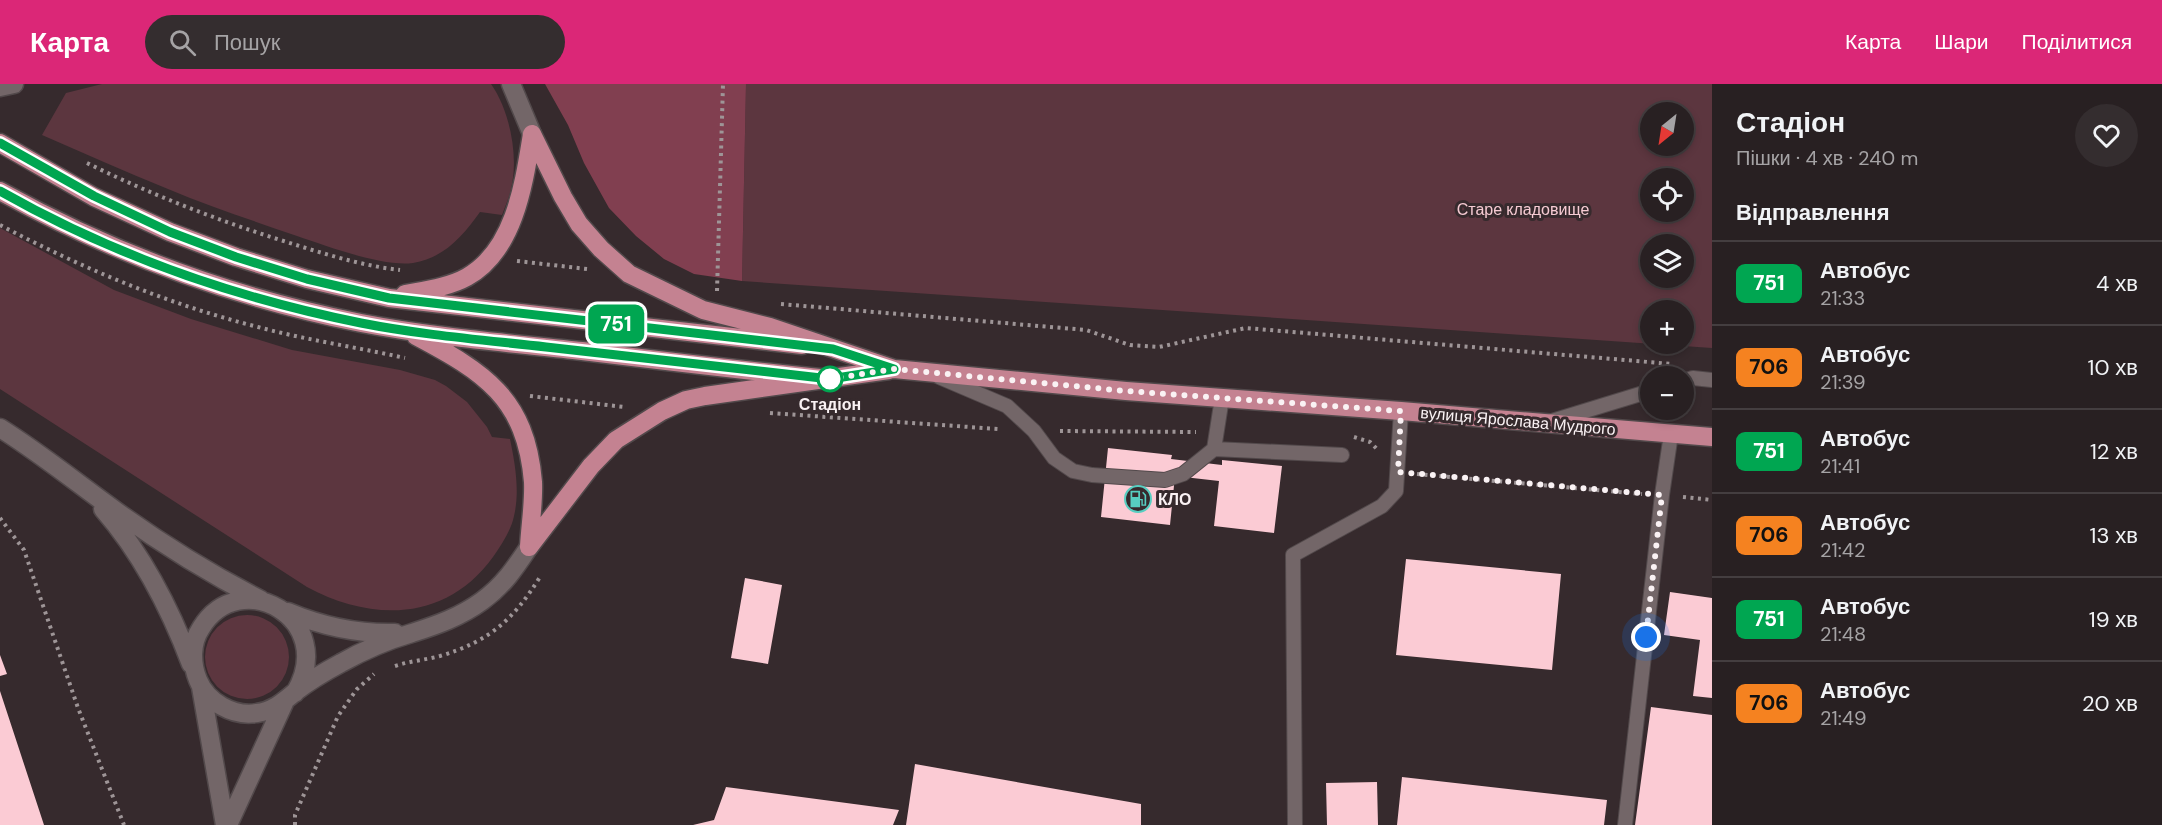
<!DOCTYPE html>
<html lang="uk">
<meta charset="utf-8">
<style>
body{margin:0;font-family:"DM Sans",sans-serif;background:#342d2f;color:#f1f3f6;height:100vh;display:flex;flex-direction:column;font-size:22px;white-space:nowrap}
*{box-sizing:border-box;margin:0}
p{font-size:20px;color:#a5a3a5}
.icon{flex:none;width:33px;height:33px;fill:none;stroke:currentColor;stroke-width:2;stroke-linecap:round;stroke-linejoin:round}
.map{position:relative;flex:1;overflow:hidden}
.sheet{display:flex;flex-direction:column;background:#282022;width:450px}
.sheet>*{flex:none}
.badge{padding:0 12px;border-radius:9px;font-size:21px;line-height:39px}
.needle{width:39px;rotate:210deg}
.controls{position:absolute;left:1640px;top:18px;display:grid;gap:12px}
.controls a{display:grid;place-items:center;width:54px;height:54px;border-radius:50%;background:#282022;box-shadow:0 3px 9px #0003,0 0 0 2px #443e40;font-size:30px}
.you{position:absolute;width:30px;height:30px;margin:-15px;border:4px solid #fff;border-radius:50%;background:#1a73e8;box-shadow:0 0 0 9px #1a73e833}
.map>.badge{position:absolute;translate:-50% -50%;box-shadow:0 0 0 3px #fff}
h2{padding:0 24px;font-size:22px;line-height:54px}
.round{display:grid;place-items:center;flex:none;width:63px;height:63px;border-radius:32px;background:#342d2f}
.head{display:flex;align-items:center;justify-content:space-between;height:102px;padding:0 24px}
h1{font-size:28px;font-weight:800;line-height:45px}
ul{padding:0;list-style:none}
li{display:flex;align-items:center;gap:18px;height:84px;padding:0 24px;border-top:2px solid #443e40}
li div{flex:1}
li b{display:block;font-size:22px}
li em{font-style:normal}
li .badge{min-width:66px;font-weight:700;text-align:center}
header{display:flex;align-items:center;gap:36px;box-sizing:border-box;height:84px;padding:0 30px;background:#db2777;color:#fff}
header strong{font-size:28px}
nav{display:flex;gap:33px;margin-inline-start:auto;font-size:21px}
.search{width:420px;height:54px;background:#342d2f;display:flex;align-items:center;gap:15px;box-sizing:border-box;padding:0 21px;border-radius:33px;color:#a5a3a5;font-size:22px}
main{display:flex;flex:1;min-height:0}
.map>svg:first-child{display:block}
.green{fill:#5c363f;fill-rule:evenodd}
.forest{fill:#813f50}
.building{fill:#fbcbd4}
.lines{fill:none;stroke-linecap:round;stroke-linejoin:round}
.lane-casing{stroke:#52494b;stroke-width:16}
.secondary-casing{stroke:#52494b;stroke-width:21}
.primary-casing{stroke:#52494b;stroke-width:21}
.path{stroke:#9e9597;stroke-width:4;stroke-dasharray:3 4.5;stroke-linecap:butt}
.lane{stroke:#736668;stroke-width:14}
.secondary{stroke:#736668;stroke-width:18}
.primary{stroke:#c48291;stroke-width:18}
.line-casing{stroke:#fff;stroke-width:14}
.line{stroke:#00a651;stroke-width:9}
.walk{stroke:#faf2f4;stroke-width:6;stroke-dasharray:0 10.8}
.stop-dot{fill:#fff;stroke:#00a651;stroke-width:3}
.labels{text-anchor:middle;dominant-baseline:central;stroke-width:6;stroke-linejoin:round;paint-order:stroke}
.park-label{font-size:16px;fill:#f6cbd3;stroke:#362a2d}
.stop-label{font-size:16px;font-weight:bold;fill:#faf2f4;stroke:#362a2d}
.street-label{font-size:16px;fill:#faf2f4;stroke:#362a2d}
.poi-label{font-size:16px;font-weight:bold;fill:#faf2f4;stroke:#362a2d;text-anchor:start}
</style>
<header>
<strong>Карта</strong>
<div class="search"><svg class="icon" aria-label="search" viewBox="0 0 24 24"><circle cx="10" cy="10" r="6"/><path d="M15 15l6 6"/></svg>Пошук</div>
<nav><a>Карта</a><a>Шари</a><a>Поділитися</a></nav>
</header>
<main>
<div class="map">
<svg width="1712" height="741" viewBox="0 0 1712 741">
<rect width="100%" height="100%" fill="#362a2d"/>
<path class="green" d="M102 0H491C510 27 519 73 511 105 509 114 505 123 502 131L480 128C463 152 444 174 413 179 382 183 327 162 297 152 254 137 211 123 168 105 126 88 84 69 42 51L66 9Z
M746 0H1712V264L742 197ZM1650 28H1683V62H1650ZM1650 94H1683V128H1650ZM1650 160H1683V194H1650ZM1650 226H1683V260H1650Z
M0 144 114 206 191 235 292 266 400 286 435 296 446 302 467 318 487 343 492 353 510 355C515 379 520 407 514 432 511 447 501 461 493 473 446 538 372 538 307 503L0 305Z
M205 573a42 42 0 1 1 84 0a42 42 0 1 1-84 0Z"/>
<path class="forest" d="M545 0H746L742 197 694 190 664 175 636 152 609 124 584 79 568 41Z"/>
<path class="building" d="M1108 364 1172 371 1171 375 1222 381V376L1282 382 1274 449 1214 442 1219 397 1175 392 1170 441 1101 433Z
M1406 475 1561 490 1552 586 1396 571Z
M745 494 782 501 768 580 731 574Z
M1670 508 1712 514V614L1693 612 1700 556 1664 551Z
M0 571 7 590 0 592Z
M0 607 44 741H0Z
M1651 623 1712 631V741H1635Z
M915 680 1141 720V741H906Z
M1402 693 1607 716 1604 741H1397Z
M1377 698 1378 741H1327L1326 699Z
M726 703 899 726 893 741H693L714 736Z"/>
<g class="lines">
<defs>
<path id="lane" d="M939 293 1007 322 1034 347 1054 374 1073 387 1092 391 1165 396 1183 390 1214 365 1222 314
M1683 297 1693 294 1712 296
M1552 337 1650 307
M1214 365 1342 371
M1295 741 1293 471 1382 422 1396 407 1401 327
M1625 741 1662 411 1671 350"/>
<path id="secondary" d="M511 0 532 50
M0 3 14 0
M0 344C40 369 77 399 116 427 162 460 210 490 261 516
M103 425C143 471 170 524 191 580
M288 528C324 543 357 550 395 549
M201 603 225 741
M295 609C339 535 240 480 201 544 191 559 191 579 198 596 207 618 233 633 257 629 273 627 283 618 295 608 309 597 326 587 341 579 364 566 388 556 412 549 437 541 460 533 482 517 503 502 515 484 529 463
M228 741 284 619"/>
<path id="primary" d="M532 50 563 113 579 140 601 165 629 190 703 226 770 243 894 285 1126 307 1401 327 1712 353
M0 59 94 113 170 148 236 173 307 195 389 214 802 261
M0 107C112 169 236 214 361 239 434 253 509 259 582 267 665 277 748 287 830 295
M405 210C426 206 449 203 467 193 515 166 524 99 532 50
M416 252C484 288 526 314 533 398 534 419 530 442 529 463
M529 463 591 382 616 356 662 327 686 316 705 312 889 286"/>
</defs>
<use href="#lane" class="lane-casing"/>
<use href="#secondary" class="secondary-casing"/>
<use href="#primary" class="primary-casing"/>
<path class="path" d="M87 79C154 112 222 138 293 160 328 171 364 182 400 186
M0 141C82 184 167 220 258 243 306 256 356 263 405 274
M517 177 587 185
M717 207 723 0
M781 220 1086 246 1130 261 1159 263 1246 244 1672 280
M530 312 624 323
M770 329 998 345
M1060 347 1196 348
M1354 353 1370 358 1378 366
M1417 390 1642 410
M1683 413 1712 416
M0 434 24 466 78 624 124 741
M395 582C410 577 425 576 440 572 490 557 513 536 540 493
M295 741V731L338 632 357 605 374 590"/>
<use href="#lane" class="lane"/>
<use href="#secondary" class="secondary"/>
<use href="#primary" class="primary"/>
</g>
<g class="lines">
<defs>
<path id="line" d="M0 59 94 112 170 148 236 173 307 195 389 214 833 265 894 285 830 295C736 285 641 274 546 263 484 256 422 251 361 239 236 214 111 170 0 107"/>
</defs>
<use href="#line" class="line-casing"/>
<use href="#line" class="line"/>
<path class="walk" d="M830 295 894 285 1126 307 1401 327 1398 388 1662 411 1646 553"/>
</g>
<defs>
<symbol id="fuel-ring" viewBox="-11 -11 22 22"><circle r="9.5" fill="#362a2d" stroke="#57cec1" stroke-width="1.5"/><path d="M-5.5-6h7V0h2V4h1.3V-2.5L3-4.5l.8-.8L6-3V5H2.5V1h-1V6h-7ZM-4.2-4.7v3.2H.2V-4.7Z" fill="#57cec1"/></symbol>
</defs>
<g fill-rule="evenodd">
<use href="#fuel-ring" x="1123" y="400" width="30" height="30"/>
</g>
<circle class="stop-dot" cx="830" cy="295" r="12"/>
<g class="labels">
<g class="park-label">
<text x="1523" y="125">Старе кладовище</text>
</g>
<g class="stop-label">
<text x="830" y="320">Стадіон</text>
</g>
<g class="street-label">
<text transform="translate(1518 337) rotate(5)">вулиця Ярослава Мудрого</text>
</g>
<g class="poi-label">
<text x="1158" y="415">КЛО</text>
</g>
</g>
</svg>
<div class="controls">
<a><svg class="needle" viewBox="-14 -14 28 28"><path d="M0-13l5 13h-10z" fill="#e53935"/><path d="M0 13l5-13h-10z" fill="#a5a3a5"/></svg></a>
<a><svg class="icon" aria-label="locate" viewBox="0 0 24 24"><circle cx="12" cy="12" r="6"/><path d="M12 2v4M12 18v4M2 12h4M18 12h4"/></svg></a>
<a><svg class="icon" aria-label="layers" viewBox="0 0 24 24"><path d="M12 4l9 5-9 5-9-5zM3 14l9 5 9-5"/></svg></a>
<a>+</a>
<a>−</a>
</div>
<div class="you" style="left:1646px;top:553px"></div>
<b class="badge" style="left:616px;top:240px;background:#00a651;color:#fff">751</b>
</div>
<section class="sheet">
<div class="head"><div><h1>Стадіон</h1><p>Пішки · 4 хв · 240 m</p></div><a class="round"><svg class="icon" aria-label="heart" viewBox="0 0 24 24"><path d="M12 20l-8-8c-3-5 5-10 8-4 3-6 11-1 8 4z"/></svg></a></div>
<h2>Відправлення</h2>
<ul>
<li><span class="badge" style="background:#00a651;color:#fff">751</span><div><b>Автобус</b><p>21:33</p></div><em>4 хв</em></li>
<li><span class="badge" style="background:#f58220;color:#111">706</span><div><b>Автобус</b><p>21:39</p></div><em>10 хв</em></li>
<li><span class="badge" style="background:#00a651;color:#fff">751</span><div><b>Автобус</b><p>21:41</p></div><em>12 хв</em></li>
<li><span class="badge" style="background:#f58220;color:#111">706</span><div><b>Автобус</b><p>21:42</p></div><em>13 хв</em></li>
<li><span class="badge" style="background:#00a651;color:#fff">751</span><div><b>Автобус</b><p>21:48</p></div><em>19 хв</em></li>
<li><span class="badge" style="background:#f58220;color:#111">706</span><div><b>Автобус</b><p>21:49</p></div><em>20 хв</em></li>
</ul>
</section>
</main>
